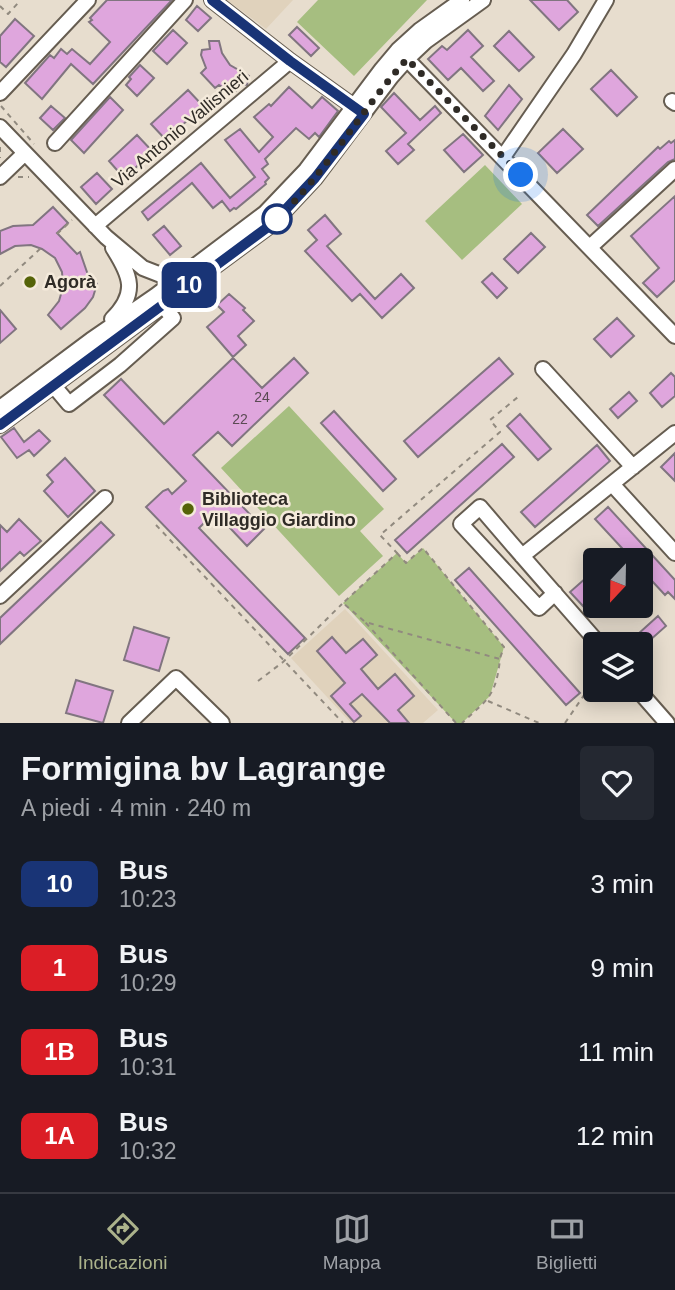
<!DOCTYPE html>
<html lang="it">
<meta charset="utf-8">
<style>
body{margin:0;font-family:Arial,sans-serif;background:#242831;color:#f1f3f6;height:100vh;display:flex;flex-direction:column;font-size:26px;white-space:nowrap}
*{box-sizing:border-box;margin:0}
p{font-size:23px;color:#9ea1a6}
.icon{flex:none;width:38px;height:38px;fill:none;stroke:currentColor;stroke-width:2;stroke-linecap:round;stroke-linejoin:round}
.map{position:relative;height:723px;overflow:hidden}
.sheet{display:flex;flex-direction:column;background:#171b24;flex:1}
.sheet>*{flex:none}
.badge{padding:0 14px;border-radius:10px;font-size:24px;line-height:46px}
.needle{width:46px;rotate:202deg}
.tools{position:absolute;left:583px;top:548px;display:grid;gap:14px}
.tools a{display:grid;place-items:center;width:70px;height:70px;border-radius:7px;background:#171b24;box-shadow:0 4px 18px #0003;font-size:35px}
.you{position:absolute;width:35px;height:35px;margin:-18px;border:5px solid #fff;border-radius:50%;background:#1a73e8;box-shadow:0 0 0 10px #1a73e833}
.map>.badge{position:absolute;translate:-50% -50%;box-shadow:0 0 0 4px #fff}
.round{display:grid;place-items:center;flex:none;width:74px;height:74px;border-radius:7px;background:#242831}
.summary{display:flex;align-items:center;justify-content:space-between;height:119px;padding:0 21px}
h1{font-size:33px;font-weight:600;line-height:52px}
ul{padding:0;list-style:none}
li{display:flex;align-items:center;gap:21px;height:84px;padding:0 21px}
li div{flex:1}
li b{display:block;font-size:26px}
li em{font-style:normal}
li .badge{min-width:77px;font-weight:700;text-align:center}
.tab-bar{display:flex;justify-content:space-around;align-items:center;height:98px;border-top:2px solid #363941;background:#171b24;font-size:19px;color:#9ea1a6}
.tab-bar a{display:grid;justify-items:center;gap:4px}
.tab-bar .active{color:#abb28b}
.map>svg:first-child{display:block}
.built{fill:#e0d2bc}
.green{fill:#a6be80}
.building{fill:#dfa6dd;stroke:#817580;stroke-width:2}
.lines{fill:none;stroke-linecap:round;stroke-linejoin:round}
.minor-casing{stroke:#665d51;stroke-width:18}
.path{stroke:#918a7f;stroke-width:2;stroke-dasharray:5 5;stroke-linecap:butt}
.minor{stroke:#fff;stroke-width:14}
.line-casing{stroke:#fff;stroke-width:16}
.line{stroke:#193476;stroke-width:10}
.walk{stroke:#2f2b26;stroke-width:7;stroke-dasharray:0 12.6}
.stop-dot{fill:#fff;stroke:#193476;stroke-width:3.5}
.poi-dot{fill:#556308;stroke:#f4eadb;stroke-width:2.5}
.labels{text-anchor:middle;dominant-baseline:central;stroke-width:5;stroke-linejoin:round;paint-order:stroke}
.number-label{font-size:14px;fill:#5b4a54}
.street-label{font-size:18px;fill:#2f2b26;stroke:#f4eadb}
.poi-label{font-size:18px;font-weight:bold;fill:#2f2b26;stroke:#f4eadb;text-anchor:start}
</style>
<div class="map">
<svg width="675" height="723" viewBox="0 0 675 723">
<rect width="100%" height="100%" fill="#e7ddce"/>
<path class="built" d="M227 0H293L266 29Z
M345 609 438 710 423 723H351L291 658Z"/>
<path class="green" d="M318 0H427L354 76 297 22Z
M485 165 522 204 462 260 425 221Z
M289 406 384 509 360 531 383 556 339 596 221 468Z
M423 548 504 647 490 696 462 723H456L343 603 397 553 406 563Z"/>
<path class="building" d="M107 0H172L93 84 71 64 42 99 25 83 50 55 54 58 61 49 67 54 72 49 90 64 110 42 89 22 92 20 90 18Z
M530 0H567L578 12 559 30Z
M197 6 211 18 198 31 186 20Z
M15 19 34 36 6 67 0 62V36Z
M297 27 319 48 311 56 289 35Z
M173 30 187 43 167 64 153 51Z
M468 30 483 46 471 57 494 81 483 91 461 68 448 80 428 59 442 46 447 50Z
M509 31 534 57 519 71 494 46Z
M209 41H219L222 53 230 65 249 76 247 85 239 84 236 91 227 90 219 85 215 88 201 73 206 68 201 55 202 50 210 49Z
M140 65 154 78 137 96 126 85 131 79 129 77Z
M611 70 637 97 617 116 591 89Z
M509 85 522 99 498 130 485 116Z
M289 87 312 108 322 97 338 111 319 137 315 133 309 139 296 128 265 159 268 164 262 169 269 178 265 182 266 184 236 209 234 208 230 211 222 201 213 208 192 183 148 220 142 212 201 163 230 198 255 177 225 140 240 129 259 152 273 137 254 117 269 104 271 106Z
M188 90 203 106 166 140 151 124Z
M394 93 420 120 435 106 441 113 408 144 414 150 398 164 386 151 406 133 381 107Z
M110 97 123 110 84 153 71 140Z
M51 106 65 118 53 130 40 118Z
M563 129 583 149 557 173 538 153Z
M463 134 483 155 464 172 444 150Z
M137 135 153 152 124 178 109 161Z
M675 140V159L668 162 598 226 587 215 658 147 660 149 669 141 671 143Z
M97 173 112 189 96 204 81 187Z
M675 196V280L657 297 643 283 659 268 631 236Z
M53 207 68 223 57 233 77 254 80 252 88 275H91L97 284 93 297 85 308 61 329 48 315 59 301 63 287 62 272 55 258 42 249 31 245 15 246 0 254V231L13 226 33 225Z
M325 215 341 234 327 246 375 299 401 274 414 288 382 318 360 294 352 301 305 251 317 240 308 230Z
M164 226 181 246 170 255 153 235Z
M531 233 545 247 518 273 504 259Z
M492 273 507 288 497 298 482 282Z
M229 294 245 308 243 310 254 321 238 336 246 345 233 357 207 327 224 312 217 305Z
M0 310 16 329 0 343Z
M617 318 634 336 611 357 594 339Z
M233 358 262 388 294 358 308 373 232 446 218 432 193 455 264 529 247 546 215 512 199 528 305 638 288 654 146 507 163 491 168 489 172 494 186 481 104 395 121 379 164 424Z
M499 358 513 374 418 457 404 441Z
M671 373 675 377V396L662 407 650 393Z
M629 392 637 401 618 418 610 409Z
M334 411 396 479 383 491 321 423Z
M520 414 551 449 538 460 507 426Z
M14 428 24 442 39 430 50 441 34 456 29 450 17 458 1 437Z
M502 444 514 457 407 553 395 540Z
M597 445 610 461 535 527 521 512Z
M675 453V481L661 467Z
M65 458 95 491 68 517 44 491 53 482 47 475Z
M608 507 675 580V599L668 592 665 595 640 568V560H633L595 519Z
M19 519 41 541 24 556 20 552 0 571V525L7 532Z
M101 522 114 535 0 644V618Z
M469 568 580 693 566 705 455 580Z
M595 570V595L583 606 570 592Z
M658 616 666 626 640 649V644H627Z
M134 627 169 638 159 671 124 660Z
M332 637 346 653 363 639 377 655 361 669 378 689 395 674 414 696 398 710 409 723H390L362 694 350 704 361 716 354 722 331 696 345 683 317 651Z
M76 680 113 691 103 723 66 713Z"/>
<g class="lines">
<defs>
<path id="minor" d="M212 0 290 61 360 111
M401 53 675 336
M0 93 88 0
M672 101 675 103
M0 127 106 237 143 268 161 275 178 279
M55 143 185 0
M503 157 574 54 606 0
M0 177 25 153
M95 226 290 61
M590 247 675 169
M112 319C138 293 131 276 113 248
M543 369 633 467
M48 379 69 404 120 365 173 318 157 298
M0 408 91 340 155 296 265 213 306 170 382 69 398 50 420 30 462 0
M0 425 272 224 315 178 391 77 407 59 426 41 483 0
M612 484 675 553
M522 556 675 433
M555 593 539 608 461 524 480 507C519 553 559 598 599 644
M0 596 105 498
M638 690 667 723
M129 723 176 678 222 723"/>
</defs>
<use href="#minor" class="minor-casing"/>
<path class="path" d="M0 6 8 14 18 3
M1 106 34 144
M0 147V158
M18 177H29
M57 234 72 220
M0 286 41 248
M156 525 343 723
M397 553 406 563 423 548 504 647 500 658
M364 621 343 603 397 553 380 535 500 432 490 420 518 397
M258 681 283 662 342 604
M488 701 539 723
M456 723 365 622 500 659C496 696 488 699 462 723
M565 723 595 679"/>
<use href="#minor" class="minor"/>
</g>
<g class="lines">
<defs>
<path id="line" d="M0 425 272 224 315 178 364 114 290 61 212 0"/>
</defs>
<use href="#line" class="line-casing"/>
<use href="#line" class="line"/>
<path class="walk" d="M277 219C325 174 361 110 407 59L521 175"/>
</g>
<circle class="stop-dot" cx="277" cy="219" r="14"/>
<g class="poi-dot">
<circle cx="30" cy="282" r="7"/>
<circle cx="188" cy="509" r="7"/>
</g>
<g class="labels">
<g class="number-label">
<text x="262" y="397">24</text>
<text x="240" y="419">22</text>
</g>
<g class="street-label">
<text transform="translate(180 129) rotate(-40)">Via Antonio Vallisnieri</text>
</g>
<g class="poi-label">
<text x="44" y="282">Agorà</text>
<text x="202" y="499">Biblioteca<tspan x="202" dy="21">Villaggio Giardino</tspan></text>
</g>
</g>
</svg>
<div class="tools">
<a><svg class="needle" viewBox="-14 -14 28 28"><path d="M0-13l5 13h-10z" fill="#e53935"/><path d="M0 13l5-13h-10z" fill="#9ea1a6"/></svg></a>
<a><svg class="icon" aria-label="layers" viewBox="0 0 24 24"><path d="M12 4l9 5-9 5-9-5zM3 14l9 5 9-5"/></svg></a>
</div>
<div class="you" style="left:521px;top:175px"></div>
<b class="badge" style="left:189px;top:285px;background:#193476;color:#fff">10</b>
</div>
<section class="sheet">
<div class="summary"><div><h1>Formigina bv Lagrange</h1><p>A piedi · 4 min · 240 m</p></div><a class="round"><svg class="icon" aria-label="heart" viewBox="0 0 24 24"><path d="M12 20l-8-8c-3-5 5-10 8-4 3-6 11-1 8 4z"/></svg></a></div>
<ul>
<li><span class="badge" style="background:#193476;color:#fff">10</span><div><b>Bus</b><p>10:23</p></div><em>3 min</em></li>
<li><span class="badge" style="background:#db1e26;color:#fff">1</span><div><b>Bus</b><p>10:29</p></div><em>9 min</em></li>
<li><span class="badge" style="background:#db1e26;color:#fff">1B</span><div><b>Bus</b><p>10:31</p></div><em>11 min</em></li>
<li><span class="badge" style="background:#db1e26;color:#fff">1A</span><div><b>Bus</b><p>10:32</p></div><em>12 min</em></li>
</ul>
</section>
<nav class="tab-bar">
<a class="active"><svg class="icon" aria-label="directions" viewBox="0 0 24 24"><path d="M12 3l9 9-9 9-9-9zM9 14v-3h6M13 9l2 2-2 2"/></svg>Indicazioni</a>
<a><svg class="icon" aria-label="map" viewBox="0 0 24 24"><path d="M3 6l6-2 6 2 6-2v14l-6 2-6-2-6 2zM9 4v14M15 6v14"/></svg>Mappa</a>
<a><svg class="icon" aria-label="tickets" viewBox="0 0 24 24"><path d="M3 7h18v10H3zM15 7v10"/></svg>Biglietti</a>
</nav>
